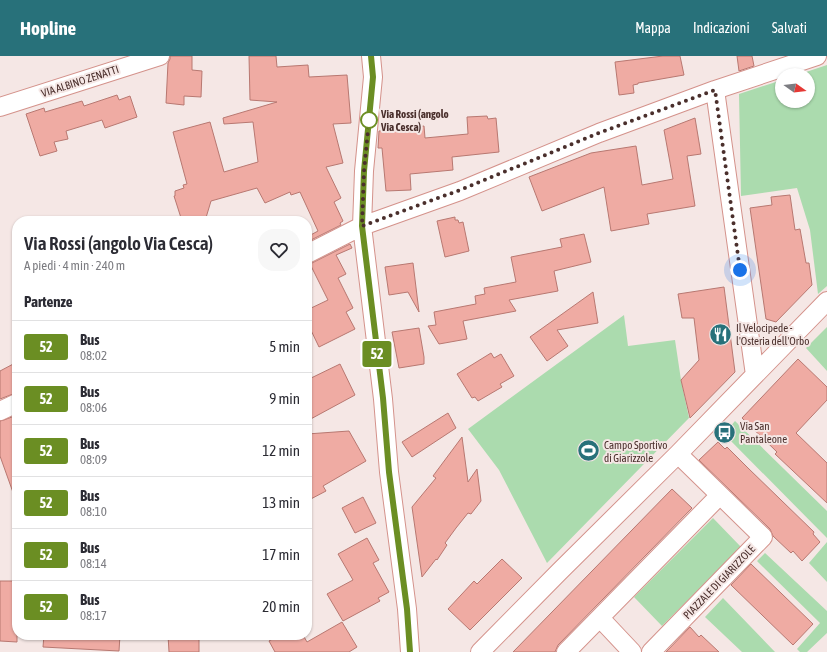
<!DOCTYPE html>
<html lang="it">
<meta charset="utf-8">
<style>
body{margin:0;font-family:"Asap Condensed",sans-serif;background:#f7f7f7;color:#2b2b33;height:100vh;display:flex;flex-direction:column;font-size:15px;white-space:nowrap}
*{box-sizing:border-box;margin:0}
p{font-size:13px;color:#7c7c81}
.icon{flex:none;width:22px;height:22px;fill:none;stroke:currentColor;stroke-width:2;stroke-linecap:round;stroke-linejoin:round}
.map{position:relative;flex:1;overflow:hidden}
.details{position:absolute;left:12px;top:160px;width:300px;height:424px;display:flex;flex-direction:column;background:#fff;border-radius:16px;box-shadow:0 1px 3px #0004}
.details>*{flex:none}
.badge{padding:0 8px;border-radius:3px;font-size:14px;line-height:26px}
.needle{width:26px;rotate:104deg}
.buttons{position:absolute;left:775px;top:12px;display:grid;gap:8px}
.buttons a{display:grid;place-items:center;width:40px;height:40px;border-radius:50%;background:#fff;box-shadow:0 1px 3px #0004;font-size:20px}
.you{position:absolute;width:20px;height:20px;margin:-10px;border:3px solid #fff;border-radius:50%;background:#1a73e8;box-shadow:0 0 0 6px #1a73e833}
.map>.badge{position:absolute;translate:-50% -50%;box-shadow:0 0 0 2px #fff}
h2{padding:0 12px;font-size:15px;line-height:36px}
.round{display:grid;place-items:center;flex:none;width:42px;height:42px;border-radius:16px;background:#f7f7f7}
.headline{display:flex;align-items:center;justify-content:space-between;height:68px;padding:0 12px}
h1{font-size:19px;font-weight:600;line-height:30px}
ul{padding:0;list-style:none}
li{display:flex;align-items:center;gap:12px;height:52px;padding:0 12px;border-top:1px solid #e1e1e2}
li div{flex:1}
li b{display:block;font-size:15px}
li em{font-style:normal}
li .badge{min-width:44px;font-weight:700;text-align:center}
header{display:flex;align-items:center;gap:24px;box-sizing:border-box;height:56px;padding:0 20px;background:#28717a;color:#fff}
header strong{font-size:19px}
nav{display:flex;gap:22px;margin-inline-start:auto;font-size:14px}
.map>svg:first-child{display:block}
.green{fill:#abdbae}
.building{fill:#efaba3;stroke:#b87871}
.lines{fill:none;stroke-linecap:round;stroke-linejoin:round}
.street-casing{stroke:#d4928b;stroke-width:20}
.street{stroke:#fff;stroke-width:18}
.line-casing{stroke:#fff;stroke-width:9}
.line{stroke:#6b8e23;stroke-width:6}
.walk{stroke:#4a2f2c;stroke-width:4;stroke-dasharray:0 7.2}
.stop-dot{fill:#fff;stroke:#6b8e23;stroke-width:2}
.labels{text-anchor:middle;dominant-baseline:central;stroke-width:4;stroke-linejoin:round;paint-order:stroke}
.street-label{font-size:11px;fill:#4a2f2c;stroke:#f5e7e5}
.stop-label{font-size:11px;font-weight:bold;fill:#4a2f2c;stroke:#f5e7e5;text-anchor:start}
.poi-label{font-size:11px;fill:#4a2f2c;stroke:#f5e7e5;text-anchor:start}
</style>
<header>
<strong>Hopline</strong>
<nav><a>Mappa</a><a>Indicazioni</a><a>Salvati</a></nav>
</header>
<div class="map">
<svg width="827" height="596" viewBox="0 0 827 596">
<rect width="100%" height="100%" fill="#f5e7e5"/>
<path class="green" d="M827 9V230L818 238 810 174 797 132 741 140 739 38 782 24V45H808V19H797Z
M624 259 628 290 675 284 681 324 689 362 547 507 499 414 468 373Z
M827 271V315L806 292Z
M735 365 827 455V482L724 378Z
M713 462 741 491 662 570 634 541Z
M827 486V526L809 507Z
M765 497 827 555V577L807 596H800L797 593 820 567 757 505Z
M723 542 775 596H742L705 561Z"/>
<path class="building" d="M170 0H192V14L202 15 201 41 184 40V49L166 47 168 7 170 3Z
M249 0H276L277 11 308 9 309 21 347 19 351 67 333 68 343 107 326 111 341 142 334 146 343 165 340 167 341 169 307 186V181L318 175 300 136 291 139 290 136 265 147 257 132 211 145 205 165H182L174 140H175V135L184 132 183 129 187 128 173 76 210 66 224 116 258 106 253 66 224 68 223 62 277 46 250 44Z
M663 0H680L684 19 638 27V28L633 29 634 37 619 39 615 6Z
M737 0H752L754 10 739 15Z
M117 39 119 44 130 40 137 61 105 72 102 64 66 75 68 83 54 86 57 95 40 100 26 58 44 52 45 56 82 45 84 50Z
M487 60 488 63 496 62 499 96 452 101 453 114 410 118 411 134 386 135 382 92H378L379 75 424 70 425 82 468 78 467 61Z
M695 62 701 98 687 100 695 150 647 158 649 168 611 175 604 131 542 155 529 121 591 97 636 90 642 129 673 123 664 74Z
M790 139 795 174 800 173 806 207H809L812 229 776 266 766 263 750 152 772 149 771 141Z
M455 161V164H458L459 167 463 166 469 195 445 201 437 165Z
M584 178 591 206 554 215 558 235 509 244 516 255 463 265 467 283 439 288 428 270 436 269 434 256 476 248 475 240 485 238 484 232 516 226 511 201 562 191 560 183Z
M350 188 352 192 336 199 346 218 338 222 353 252 346 256 355 273 319 291 307 266V254L328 244 310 208Z
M413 207 419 256 408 236 389 239 385 211Z
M724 231 735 316 690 362 681 324 699 304 694 262H682L678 238Z
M593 236 598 267 557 274 568 290 547 305 530 281Z
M419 272 424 301V308L399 312 392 276Z
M491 297 494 302 501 298 514 320 500 328 502 331 478 345 475 341 472 342 457 318Z
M798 303 827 331V344L796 377 827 407V447L775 398 777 396 742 362Z
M17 306V337L13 338 0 343V315Z
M340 308 355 339 307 365V324Z
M448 357 456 372 412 401 402 386Z
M17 359V441L15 442 0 400V365L4 364Z
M349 375 366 405 323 430 326 435 307 445V378Z
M462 381 468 426 477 413 481 445 471 458 468 457 456 472 445 487 447 489 437 504 436 503 422 521 412 451 436 422 433 420Z
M718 386 725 393 727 391 748 412 814 476 813 478 820 486 802 505 793 495 791 497 773 480 770 473 699 404Z
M672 433 692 452 558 589 555 596H513Z
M363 441 376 467 355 477 342 452Z
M367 482 379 504 373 507 389 536 378 542 380 545 343 565 327 538 353 524 338 498Z
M502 503 522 522 470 574 448 553 474 525 477 528Z
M751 508 813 568 793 589 731 529Z
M0 525H17V586L0 585Z
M342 566 357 591 349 596H275L269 585 280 579H303L307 586Z
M690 571 699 581 701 579 719 596H666Z
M44 579H120L119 595 43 591Z
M168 579H199V596H169Z"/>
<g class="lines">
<defs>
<path id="street" d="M371 0 373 21 364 115 362 170 383 343 389 416 407 553 410 596
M715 34 755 319
M0 51 160 0
M307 198 362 170 460 135 599 77 715 34 817 0
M0 355 17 347
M600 562 632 596
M480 596 559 516 678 398 827 245
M566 596 720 439
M651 596 763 481 678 398"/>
</defs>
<use href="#street" class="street-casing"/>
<use href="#street" class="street"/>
</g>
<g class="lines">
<defs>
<path id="line" d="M371 0 373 21 364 115 362 170 383 342 389 416 407 553 410 596"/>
</defs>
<use href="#line" class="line-casing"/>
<use href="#line" class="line"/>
<path class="walk" d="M369 64 364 115 362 170 460 134 599 77 715 34 740 214"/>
</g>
<defs>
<symbol id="restaurant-disc" viewBox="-11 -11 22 22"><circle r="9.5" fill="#28717a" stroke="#f5e7e5"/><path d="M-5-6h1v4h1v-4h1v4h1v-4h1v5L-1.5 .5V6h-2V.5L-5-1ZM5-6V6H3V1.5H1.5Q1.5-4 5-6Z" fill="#fff"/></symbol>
<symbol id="bus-disc" viewBox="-11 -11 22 22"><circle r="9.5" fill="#28717a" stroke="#f5e7e5"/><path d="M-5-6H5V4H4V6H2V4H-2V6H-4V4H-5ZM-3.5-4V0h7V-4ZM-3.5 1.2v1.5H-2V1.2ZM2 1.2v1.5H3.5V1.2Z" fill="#fff"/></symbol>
<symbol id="stadium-disc" viewBox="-11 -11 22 22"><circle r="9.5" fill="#28717a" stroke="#f5e7e5"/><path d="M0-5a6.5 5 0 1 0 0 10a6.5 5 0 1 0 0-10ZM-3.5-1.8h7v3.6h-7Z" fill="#fff"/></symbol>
</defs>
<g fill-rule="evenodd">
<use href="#restaurant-disc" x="708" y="266" width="25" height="25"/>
<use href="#bus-disc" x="712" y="364" width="25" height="25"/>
<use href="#stadium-disc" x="576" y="382" width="25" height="25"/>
</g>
<circle class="stop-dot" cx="369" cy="64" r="8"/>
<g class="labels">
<g class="street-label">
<text transform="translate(80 25) rotate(-18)">VIA ALBINO ZENATTI</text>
<text transform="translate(719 526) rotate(-46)">PIAZZALE DI GIARIZZOLE</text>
</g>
<g class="stop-label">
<text x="381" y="58">Via Rossi (angolo<tspan x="381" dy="13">Via Cesca)</tspan></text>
</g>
<g class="poi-label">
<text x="736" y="272">Il Velocipede -<tspan x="736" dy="13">l'Osteria dell'Orbo</tspan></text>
<text x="740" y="370">Via San<tspan x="740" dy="13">Pantaleone</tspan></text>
<text x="604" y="389">Campo Sportivo<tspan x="604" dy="13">di Giarizzole</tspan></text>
</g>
</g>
</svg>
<div class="buttons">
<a><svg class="needle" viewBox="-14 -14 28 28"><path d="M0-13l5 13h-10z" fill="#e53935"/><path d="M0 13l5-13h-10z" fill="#7c7c81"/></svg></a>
</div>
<div class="you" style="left:740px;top:214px"></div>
<b class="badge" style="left:377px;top:298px;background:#6b8e23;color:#fff">52</b>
<section class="details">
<div class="headline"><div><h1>Via Rossi (angolo Via Cesca)</h1><p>A piedi · 4 min · 240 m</p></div><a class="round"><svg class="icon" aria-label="heart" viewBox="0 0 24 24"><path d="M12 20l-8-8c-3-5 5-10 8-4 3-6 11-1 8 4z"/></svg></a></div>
<h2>Partenze</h2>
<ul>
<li><span class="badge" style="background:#6b8e23;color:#fff">52</span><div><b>Bus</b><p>08:02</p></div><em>5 min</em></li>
<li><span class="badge" style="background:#6b8e23;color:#fff">52</span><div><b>Bus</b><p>08:06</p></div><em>9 min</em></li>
<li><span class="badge" style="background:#6b8e23;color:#fff">52</span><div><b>Bus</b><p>08:09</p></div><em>12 min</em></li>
<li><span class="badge" style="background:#6b8e23;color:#fff">52</span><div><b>Bus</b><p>08:10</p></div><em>13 min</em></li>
<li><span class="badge" style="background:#6b8e23;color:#fff">52</span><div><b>Bus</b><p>08:14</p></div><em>17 min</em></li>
<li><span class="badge" style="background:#6b8e23;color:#fff">52</span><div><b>Bus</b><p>08:17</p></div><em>20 min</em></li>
</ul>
</section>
</div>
